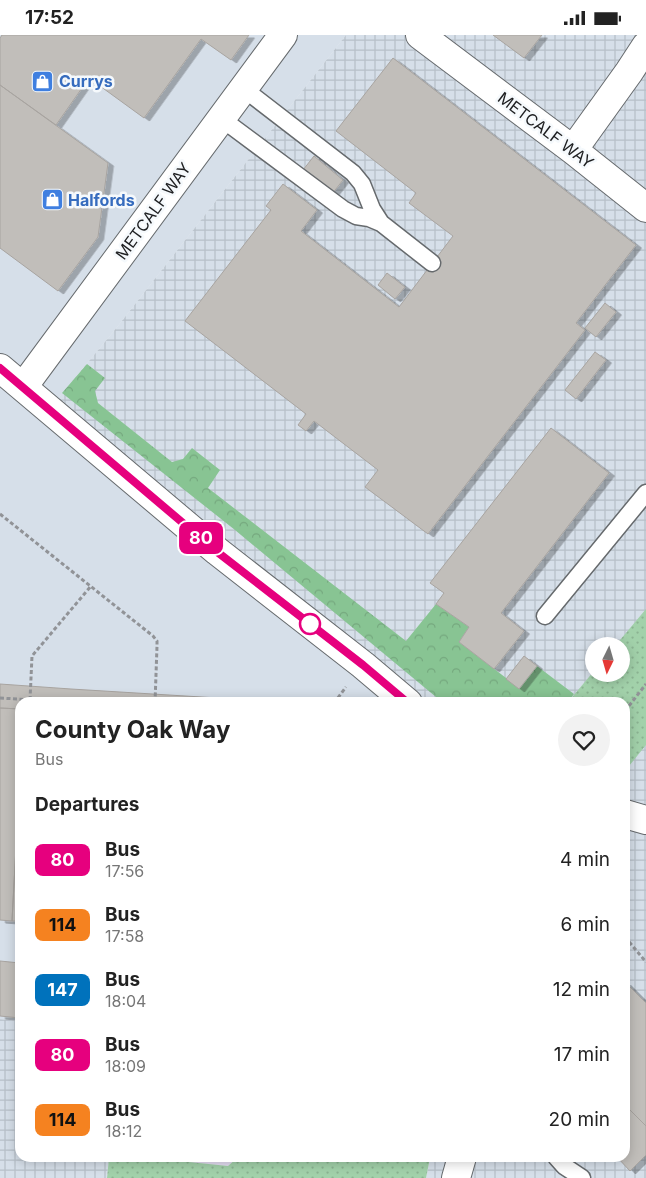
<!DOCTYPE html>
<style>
body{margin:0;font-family:Inter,sans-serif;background:#f2f2f2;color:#222;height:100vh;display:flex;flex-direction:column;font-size:19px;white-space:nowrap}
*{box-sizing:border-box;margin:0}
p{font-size:16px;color:#767676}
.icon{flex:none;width:28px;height:28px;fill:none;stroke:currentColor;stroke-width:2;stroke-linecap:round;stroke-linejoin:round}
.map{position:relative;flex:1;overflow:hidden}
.panel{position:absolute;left:15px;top:662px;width:615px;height:465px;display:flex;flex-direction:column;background:#fff;border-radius:15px;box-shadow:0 2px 12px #0003}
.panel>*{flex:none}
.badge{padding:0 10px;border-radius:8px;font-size:18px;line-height:32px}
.needle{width:32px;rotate:185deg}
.tools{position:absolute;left:585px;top:602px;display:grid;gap:10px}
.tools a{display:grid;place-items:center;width:45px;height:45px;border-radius:50%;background:#fff;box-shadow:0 2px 12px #0003;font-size:25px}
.map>.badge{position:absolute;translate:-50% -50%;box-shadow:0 0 0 2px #fff}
h2{padding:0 20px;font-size:19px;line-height:45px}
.round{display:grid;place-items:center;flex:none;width:52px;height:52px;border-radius:26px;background:#f2f2f2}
.overview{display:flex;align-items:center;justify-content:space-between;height:85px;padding:0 20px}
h1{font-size:24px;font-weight:700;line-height:38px}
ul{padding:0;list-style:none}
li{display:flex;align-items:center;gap:15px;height:65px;padding:0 20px}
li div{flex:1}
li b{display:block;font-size:19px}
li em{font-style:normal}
li .badge{min-width:55px;font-weight:700;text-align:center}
.status{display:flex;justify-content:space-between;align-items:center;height:35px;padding:0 25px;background:#fff;direction:ltr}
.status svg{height:14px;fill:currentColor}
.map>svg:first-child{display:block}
.built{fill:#d6dfe9}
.industrial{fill:url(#industrial-grid);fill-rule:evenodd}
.medical{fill:#e4ddf2}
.grass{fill:url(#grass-dots)}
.forest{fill:url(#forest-crowns)}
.building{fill:#c1beba;stroke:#a8a4a0;filter:url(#shadow)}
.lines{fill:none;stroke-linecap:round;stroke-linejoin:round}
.lane-casing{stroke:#666a6d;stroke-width:19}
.street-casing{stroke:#666a6d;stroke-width:30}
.path{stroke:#919397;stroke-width:3;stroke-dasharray:4 2.5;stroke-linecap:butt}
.lane{stroke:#fff;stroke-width:16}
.street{stroke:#fff;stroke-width:28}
.line-casing{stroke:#fff;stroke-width:11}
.line{stroke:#e6007e;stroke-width:8}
.stop-dot{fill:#fff;stroke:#e6007e;stroke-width:2.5}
.labels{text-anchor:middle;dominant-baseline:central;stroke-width:5;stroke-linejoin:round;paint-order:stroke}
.shop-label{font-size:16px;font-weight:bold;fill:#366cbe;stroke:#f5f9fc;text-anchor:start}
.street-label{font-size:16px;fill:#1d1e20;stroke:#f5f9fc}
</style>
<div class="status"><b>17:52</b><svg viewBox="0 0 49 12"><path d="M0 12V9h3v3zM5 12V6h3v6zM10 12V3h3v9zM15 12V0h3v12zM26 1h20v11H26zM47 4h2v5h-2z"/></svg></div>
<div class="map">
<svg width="646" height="1143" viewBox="0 0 646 1143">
<defs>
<pattern id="industrial-grid" width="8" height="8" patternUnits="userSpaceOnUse" patternTransform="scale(1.25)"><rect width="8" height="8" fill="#d6dfe9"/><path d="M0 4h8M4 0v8" fill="none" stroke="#b7bfc8"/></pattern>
<pattern id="grass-dots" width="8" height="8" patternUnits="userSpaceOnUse" patternTransform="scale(1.25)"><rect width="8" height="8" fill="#a2d1aa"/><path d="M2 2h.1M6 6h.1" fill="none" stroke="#8bb392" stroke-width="1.8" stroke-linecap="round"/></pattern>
<pattern id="forest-crowns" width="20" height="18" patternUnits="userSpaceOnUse" patternTransform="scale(1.25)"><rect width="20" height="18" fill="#88c493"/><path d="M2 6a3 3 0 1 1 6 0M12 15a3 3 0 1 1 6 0" fill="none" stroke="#75a87e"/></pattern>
<filter id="shadow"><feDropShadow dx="5.5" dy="3" stdDeviation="0" flood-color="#0004"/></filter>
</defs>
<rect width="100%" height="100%" fill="#e7ebef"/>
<path class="built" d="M0 0H346L114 296 49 374 408 667 20 668V986L0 984Z"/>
<path class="industrial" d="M346 0H646V1143H426L430 1123 625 1122V668L408 667 49 374 114 296ZM594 611H621V639H594Z
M0 984 20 986V1122L109 1123 107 1143H0Z"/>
<path class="medical" d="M150 1123H237L228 1131Z"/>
<path class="grass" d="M646 574V710L625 736V668L568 667 594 636V639H621V611H615Z
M237 1123 430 1122V1123L426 1143H107L109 1123H150L228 1131Z"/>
<path class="forest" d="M87 329 105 343 95 356 98 368 172 427 183 424 192 413 220 435 208 453 406 606 436 569 469 592 459 607 519 653 537 631 574 659 568 667H442L235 495 62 358Z"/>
<path class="building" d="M2 0H249L231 25 201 4 144 83 89 43 56 90 0 50V3Z
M493 0H542L524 23Z
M393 23 636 210 576 288 585 295 428 499 365 452 378 435 314 386 306 396 298 390 306 379 185 286 271 175 266 171 283 149 317 175 301 196 399 272 453 201 409 168 416 158 336 96Z
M0 50 108 128 98 202 58 256 0 213Z
M314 121 343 145 332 159 303 135Z
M387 238 405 252 395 264 378 250Z
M605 268 616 277 596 302 585 293Z
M595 317 606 325 576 364 565 355Z
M551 393 609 438 501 578 524 596 494 634 459 607 469 592 436 569 444 558 430 548Z
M524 621 537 631 519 654 506 644Z
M0 649 71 654 299 668H20V674L0 673Z
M0 673 20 674V738L12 886 0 885Z
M20 738V886H12Z
M0 926 20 928V983L0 981Z
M625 947 646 968V1091L625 1070Z
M625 1070 646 1091V1120L630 1136 617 1122H625Z"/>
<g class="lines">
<defs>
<path id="lane" d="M244 54 353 138 362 149 372 174 381 188
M222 84 343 174 356 181 369 183 381 188 432 228
M545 581 646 458
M556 1122 564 1131 582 1143"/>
<path id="street" d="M420 0 573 115 646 173
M573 115 629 37 646 11
M0 333 217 516 363 630 408 668
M23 352 283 0
M625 779 646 785
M456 1143 462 1122"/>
</defs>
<use href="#lane" class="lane-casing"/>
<use href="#street" class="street-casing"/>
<path class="path" d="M0 479 153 601 157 606V611L155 668
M0 663 85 668
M30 665 32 621 91 551
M334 668 346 652
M625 676 646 649
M625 902 646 927"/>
<use href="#lane" class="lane"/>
<use href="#street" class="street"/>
</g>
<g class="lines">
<defs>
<path id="line" d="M0 333 216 516 363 630 408 668"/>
</defs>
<use href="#line" class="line-casing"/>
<use href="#line" class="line"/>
</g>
<defs>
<symbol id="shop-square" viewBox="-11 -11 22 22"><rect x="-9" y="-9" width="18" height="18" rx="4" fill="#3f7fe0" stroke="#f5f9fc"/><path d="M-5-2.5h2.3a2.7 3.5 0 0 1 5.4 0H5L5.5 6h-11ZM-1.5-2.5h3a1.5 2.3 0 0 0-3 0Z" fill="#fff"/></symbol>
</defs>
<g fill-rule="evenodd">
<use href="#shop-square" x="30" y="34" width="25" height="25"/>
<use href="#shop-square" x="40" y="152" width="25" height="25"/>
</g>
<circle class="stop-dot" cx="310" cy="589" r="10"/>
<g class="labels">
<g class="shop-label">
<text x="59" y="46">Currys</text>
<text x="68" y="165">Halfords</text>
</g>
<g class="street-label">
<text transform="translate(546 95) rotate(37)">METCALF WAY</text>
<text transform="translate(153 176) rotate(-54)">METCALF WAY</text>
</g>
</g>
</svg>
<div class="tools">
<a><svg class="needle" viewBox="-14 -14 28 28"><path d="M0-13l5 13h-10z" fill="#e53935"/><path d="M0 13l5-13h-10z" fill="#767676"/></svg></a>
</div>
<b class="badge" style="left:201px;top:503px;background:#e6007e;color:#fff">80</b>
<section class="panel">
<div class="overview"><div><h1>County Oak Way</h1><p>Bus</p></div><a class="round"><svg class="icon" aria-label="heart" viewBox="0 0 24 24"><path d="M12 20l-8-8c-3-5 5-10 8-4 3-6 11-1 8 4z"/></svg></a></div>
<h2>Departures</h2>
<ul>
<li><span class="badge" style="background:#e6007e;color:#fff">80</span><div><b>Bus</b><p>17:56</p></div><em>4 min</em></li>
<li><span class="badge" style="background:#f58220;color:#111">114</span><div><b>Bus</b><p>17:58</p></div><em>6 min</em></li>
<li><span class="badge" style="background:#0072bc;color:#fff">147</span><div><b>Bus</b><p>18:04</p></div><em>12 min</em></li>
<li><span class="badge" style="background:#e6007e;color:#fff">80</span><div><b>Bus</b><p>18:09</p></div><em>17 min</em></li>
<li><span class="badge" style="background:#f58220;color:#111">114</span><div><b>Bus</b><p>18:12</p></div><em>20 min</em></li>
</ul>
</section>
</div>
